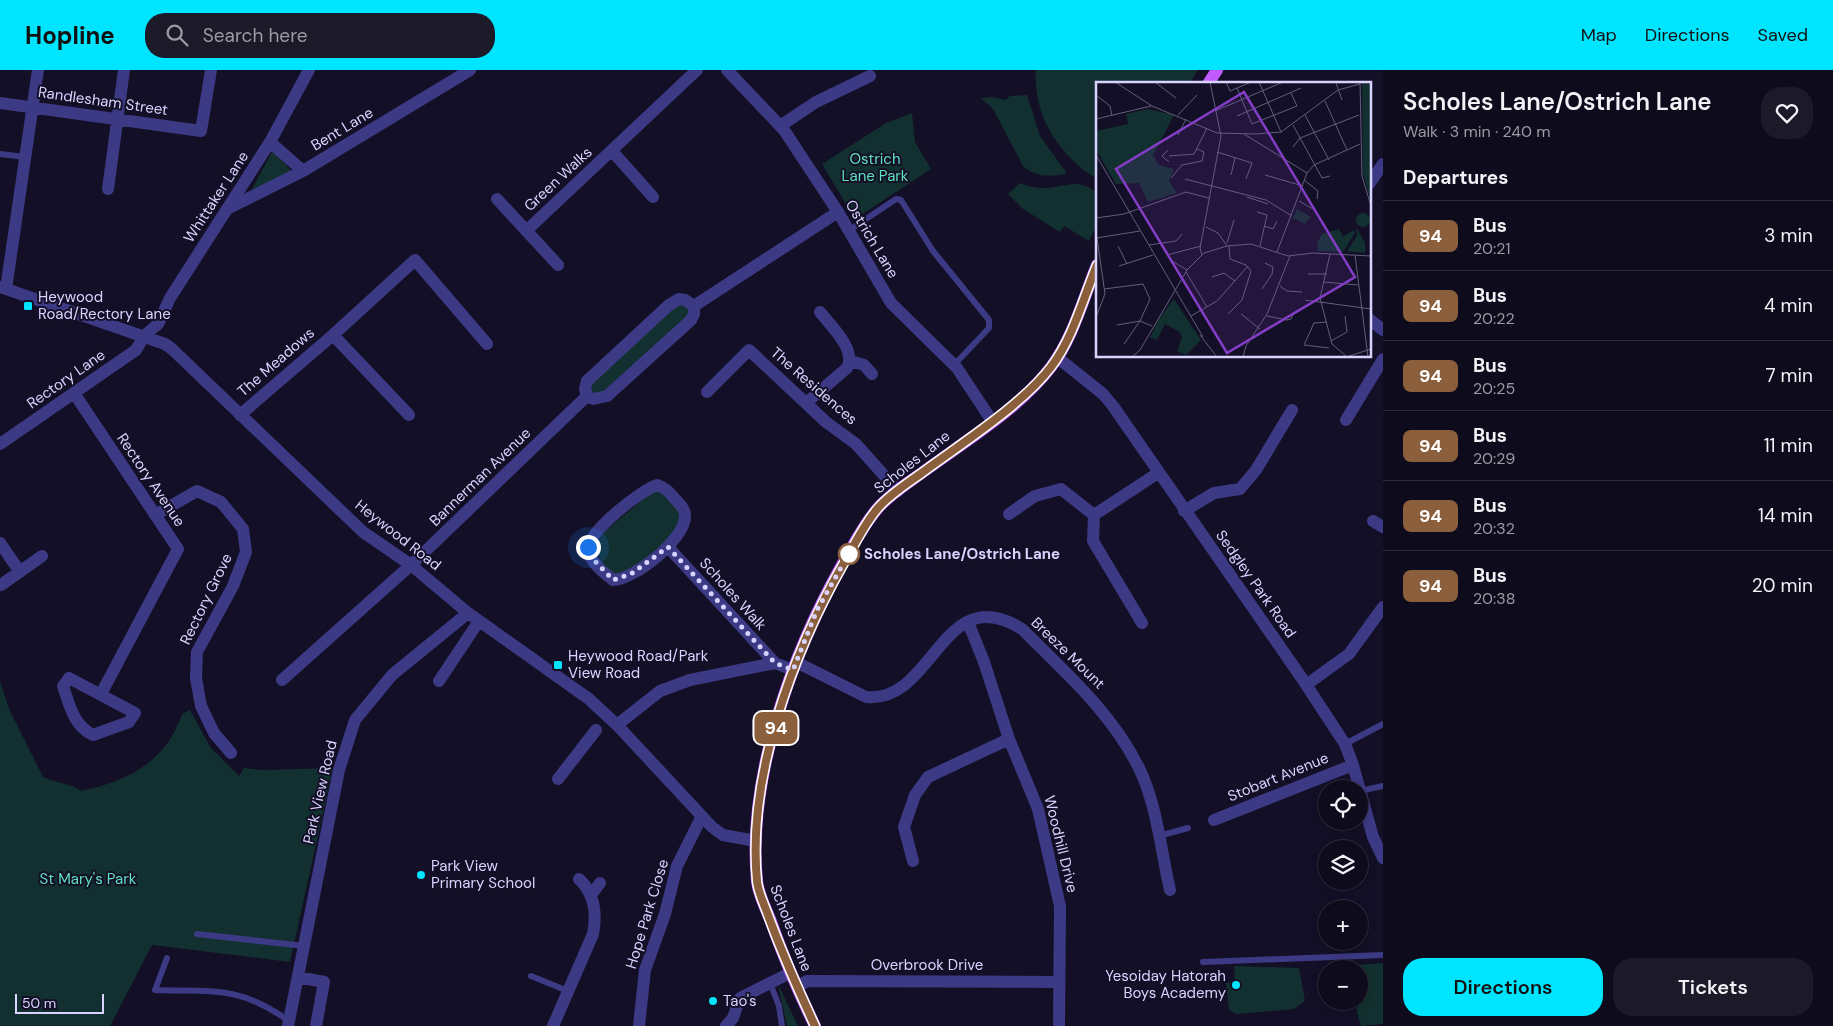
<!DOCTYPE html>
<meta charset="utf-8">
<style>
body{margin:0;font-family:"DM Sans",sans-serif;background:#1c1929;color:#f1f3f6;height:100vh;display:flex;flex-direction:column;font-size:19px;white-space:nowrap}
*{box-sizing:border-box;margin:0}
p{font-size:16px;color:#9b9ba3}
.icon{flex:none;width:28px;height:28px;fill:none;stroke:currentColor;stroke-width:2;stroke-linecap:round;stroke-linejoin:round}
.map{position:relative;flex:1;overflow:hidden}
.panel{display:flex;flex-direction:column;background:#0e0b1c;width:450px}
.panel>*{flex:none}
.badge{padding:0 10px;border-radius:8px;font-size:18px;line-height:32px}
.tools{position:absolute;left:1318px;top:710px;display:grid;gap:10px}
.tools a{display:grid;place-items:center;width:50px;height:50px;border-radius:50%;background:#0e0b1c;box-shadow:0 2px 8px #0003,0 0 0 1px #2e2b3b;font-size:25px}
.scale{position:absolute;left:15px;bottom:12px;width:89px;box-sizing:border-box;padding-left:5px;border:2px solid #d9d4ff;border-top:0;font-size:14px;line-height:18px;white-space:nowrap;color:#d9d4ff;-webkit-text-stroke:4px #130f26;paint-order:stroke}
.you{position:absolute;width:25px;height:25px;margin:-12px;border:4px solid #fff;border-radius:50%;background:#1a73e8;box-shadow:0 0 0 8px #1a73e833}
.map>.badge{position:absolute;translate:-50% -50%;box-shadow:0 0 0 2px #fff}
h2{padding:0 20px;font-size:19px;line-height:45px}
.round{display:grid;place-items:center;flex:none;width:52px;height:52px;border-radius:20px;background:#1c1929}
.summary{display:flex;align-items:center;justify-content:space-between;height:85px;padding:0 20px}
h1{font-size:24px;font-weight:600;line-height:38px}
.primary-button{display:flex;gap:10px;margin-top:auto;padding:10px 20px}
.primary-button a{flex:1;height:58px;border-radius:20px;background:#00e5ff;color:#111;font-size:20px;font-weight:600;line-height:58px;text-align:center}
.primary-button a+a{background:#1c1929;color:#f1f3f6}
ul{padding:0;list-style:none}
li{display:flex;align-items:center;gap:15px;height:70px;padding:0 20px;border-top:1px solid #2e2b3b}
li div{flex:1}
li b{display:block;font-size:19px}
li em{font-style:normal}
li .badge{min-width:55px;font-weight:700;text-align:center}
header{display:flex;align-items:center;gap:30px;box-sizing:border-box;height:70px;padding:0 25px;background:#00e5ff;color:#111}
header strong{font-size:24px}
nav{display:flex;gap:28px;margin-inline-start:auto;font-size:18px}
.search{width:350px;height:45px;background:#1c1929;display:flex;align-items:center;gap:12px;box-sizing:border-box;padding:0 18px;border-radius:20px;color:#9b9ba3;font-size:19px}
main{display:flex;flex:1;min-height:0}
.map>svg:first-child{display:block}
.green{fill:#12302f}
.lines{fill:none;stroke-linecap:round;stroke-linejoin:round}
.lane{stroke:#3d3a85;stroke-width:6}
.street{stroke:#3d3a85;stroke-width:12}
.primary{stroke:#c25bff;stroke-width:12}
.line-casing{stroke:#fff;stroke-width:11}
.line{stroke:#8b5e3c;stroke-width:8}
.walk{stroke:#d9d4ff;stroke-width:5;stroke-dasharray:0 9}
.poi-dot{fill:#00e5ff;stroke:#130f26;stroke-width:2}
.stop-dot{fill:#fff;stroke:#8b5e3c;stroke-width:2.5}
.labels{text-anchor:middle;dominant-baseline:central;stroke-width:4;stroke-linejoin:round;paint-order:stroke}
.street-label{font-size:15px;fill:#d9d4ff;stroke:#130f26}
.park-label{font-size:15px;fill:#5fe0c0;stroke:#130f26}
.poi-label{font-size:15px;fill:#d9d4ff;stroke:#130f26;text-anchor:start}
.stop-label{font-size:15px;font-weight:bold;fill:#d9d4ff;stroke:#130f26;text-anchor:start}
.inset-road{fill:none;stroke:#625e7d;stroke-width:1}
.view{fill:#843dc5;fill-opacity:0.15;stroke:#843dc5;stroke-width:2.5}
.inset-edge{fill:none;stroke:#d9d4ff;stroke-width:2.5}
</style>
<header>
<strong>Hopline</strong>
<div class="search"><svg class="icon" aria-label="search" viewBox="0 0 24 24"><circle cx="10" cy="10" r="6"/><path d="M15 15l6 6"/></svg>Search here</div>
<nav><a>Map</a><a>Directions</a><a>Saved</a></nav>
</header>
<main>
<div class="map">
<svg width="1383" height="956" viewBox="0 0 1383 956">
<rect width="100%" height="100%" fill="#130f26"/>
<path class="green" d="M1198 0 1189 14H1097V109C1060 87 1032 45 1036 0Z
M1027 25 1040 66 1066 102 1065 104C1049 107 1035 107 1023 96L993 39 981 28 994 27 1005 30 1010 26Z
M912 43 915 72 931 99 855 149 822 94 886 53Z
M273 80 293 103 253 123 252 119Z
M1020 113C1027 116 1036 118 1044 118 1065 118 1077 106 1097 123V155L1089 171 1064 156 1060 162 1023 139 1008 124Z
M676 235 688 236V245L600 324 591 322 592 313Z
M654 420H660L682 444 676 462 639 495 615 505 603 495 595 476 604 462Z
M0 612 10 641 43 707C55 713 70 713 81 721 128 711 166 692 182 644L190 640 211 678 239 706 244 698 264 700 333 698 290 892 152 875 110 956H0Z
M1383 893V954L1361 956 1356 938 1359 937 1358 933 1355 931H1359V899H1342L1341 896Z
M1234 896 1299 898 1305 931 1294 939 1237 944 1229 940 1226 913 1235 912Z
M778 914 798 956H787Z"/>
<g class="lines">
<path class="lane" d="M0 84 25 87
M848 161 896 129 901 130 933 181 989 250V258L954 295
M1345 674 1383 654
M1360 721 1383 716
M1159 766 1188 758
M197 864 304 876
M167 888 155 920C213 922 238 915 289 951
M1203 892 1383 885
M531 906 568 921
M770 913 779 936 782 956"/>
<path class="street" d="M727 0 784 60 838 142 891 233 957 298 992 351
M0 33 201 61 211 0
M780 56 816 32 870 6
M270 72 303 101
M612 81 653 127
M1369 114 1383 94
M108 119 124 0
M497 129 558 195
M227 139 303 101 470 0
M526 161 697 0
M0 217 165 274 172 279 363 462 411 495 468 543 589 629 617 655 712 757 723 765 756 771
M6 219 38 0
M679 229 685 230 694 236V244L691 250 607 326 593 329 587 326 585 319 587 311 669 235Z
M694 236 838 142
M1369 249 1383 260
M333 265 409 345
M1058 288 1103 324 1113 336 1301 607 1345 674 1353 695 1373 767 1383 788
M851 291 864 295 872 304
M707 322 749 280 826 352 856 374 898 421
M74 323 178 479 101 624
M806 333 847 298C857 280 831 256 820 242
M240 345 333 265 415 190 487 274
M1346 350 1383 289
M0 374 136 280 144 266 158 254 170 228 270 72 309 0
M657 415C666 418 669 422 675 429 679 433 685 439 685 445 687 468 634 510 613 510 604 503 590 492 588 480 586 463 641 420 657 415Z
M1184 441 1214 423 1240 419 1256 400 1292 340
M1009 444 1035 426 1061 419 1094 445 1093 471 1142 553
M155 445 197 421 221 432 243 459 246 482 233 516 197 582 196 608 201 636 214 663 231 683
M1094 445 1158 403
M1373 451 1383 457
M0 473 20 502
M668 477 775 593
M1 515 42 486
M968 552 984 592 1009 669 1038 739 1060 836 1059 956
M796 592 866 627C934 634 942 508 1022 559 1065 602 1112 643 1139 698 1157 735 1161 781 1170 820
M69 608 135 643 129 652 93 665C73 655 70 636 63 616Z
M282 610 411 495 587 326
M439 611 479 551
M1306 615 1349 584 1383 537
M617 655 660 621 690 610 775 593 793 600
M558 709 596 660
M1214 750 1353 695
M913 791 904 757 915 725 928 707 1009 669
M591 825 600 813
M298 907 324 912 316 956
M797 917 807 911 1059 912
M288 956 339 700 355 650 392 605 468 543
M553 956 593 864C597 843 595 824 579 809
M639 956 645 900 665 844 677 796 702 746
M726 956 733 948 740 928 790 903"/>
<path class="primary" d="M1208 14 1217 0
M815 956C798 921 783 886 770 849 765 837 758 823 757 811 747 708 792 584 842 495 853 476 863 455 878 438 890 424 908 413 923 402 964 372 1021 337 1051 297 1073 268 1083 229 1097 195"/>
</g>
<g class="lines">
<defs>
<path id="line" d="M815 956C798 919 782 883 768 845 764 834 758 822 757 811 747 706 793 582 845 491 855 474 864 454 878 438 890 424 908 413 923 402 962 373 1022 335 1051 297 1073 268 1083 229 1097 195"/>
</defs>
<use href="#line" class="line-casing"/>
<use href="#line" class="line"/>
<path class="walk" d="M588 477 590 486 613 510 631 504 668 477 775 593 793 600 817 540 851 480 849 484"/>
</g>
<g class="poi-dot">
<rect x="23" y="231" width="10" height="10" rx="2.5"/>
<rect x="553" y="590" width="10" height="10" rx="2.5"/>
<circle cx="421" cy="805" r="5"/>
<circle cx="1236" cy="915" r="5"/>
<circle cx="713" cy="931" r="5"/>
</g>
<circle class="stop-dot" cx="849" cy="484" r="10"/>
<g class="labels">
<g class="street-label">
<text transform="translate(103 31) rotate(8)">Randlesham Street</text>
<text transform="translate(342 59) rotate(-31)">Bent Lane</text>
<text transform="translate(558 109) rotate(-43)">Green Walks</text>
<text transform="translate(216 127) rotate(-57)">Whittaker Lane</text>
<text transform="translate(872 169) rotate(59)">Ostrich Lane</text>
<text transform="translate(276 292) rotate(-41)">The Meadows</text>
<text transform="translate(66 309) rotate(-35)">Rectory Lane</text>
<text transform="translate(814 316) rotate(41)">The Residences</text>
<text transform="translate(912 392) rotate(-38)">Scholes Lane</text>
<text transform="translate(480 407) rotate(-44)">Bannerman Avenue</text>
<text transform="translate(151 410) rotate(56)">Rectory Avenue</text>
<text transform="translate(398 465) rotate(38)">Heywood Road</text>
<text transform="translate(1256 514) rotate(55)">Sedgley Park Road</text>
<text transform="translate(733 524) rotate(48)">Scholes Walk</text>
<text transform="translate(206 529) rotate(-64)">Rectory Grove</text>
<text transform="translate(1068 583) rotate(44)">Breeze Mount</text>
<text transform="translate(1278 707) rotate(-22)">Stobart Avenue</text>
<text transform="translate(320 722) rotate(-77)">Park View Road</text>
<text transform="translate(1061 774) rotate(76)">Woodhill Drive</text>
<text transform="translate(647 844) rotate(-73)">Hope Park Close</text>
<text transform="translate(791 858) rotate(69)">Scholes Lane</text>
<text x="927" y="895">Overbrook Drive</text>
</g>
<g class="park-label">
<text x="875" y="89">Ostrich<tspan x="875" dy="17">Lane Park</tspan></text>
<text x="88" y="809">St Mary's Park</text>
</g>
<g class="poi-label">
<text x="38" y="227">Heywood<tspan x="38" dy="17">Road/Rectory Lane</tspan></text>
<text x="568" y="586">Heywood Road/Park<tspan x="568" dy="17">View Road</tspan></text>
<text x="431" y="796">Park View<tspan x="431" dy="17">Primary School</tspan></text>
<text x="1226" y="906" text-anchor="end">Yesoiday Hatorah<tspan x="1226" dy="17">Boys Academy</tspan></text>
<text x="723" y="931">Tao's</text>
</g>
<g class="stop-label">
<text x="864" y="484">Scholes Lane/Ostrich Lane</text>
</g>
</g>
<g transform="translate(1096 12)">
<rect width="275" height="275" fill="#130f26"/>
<path d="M266 0H275V120L267 91ZM52 27 78 33 57 73 63 83 78 87 73 99 81 111 52 120 43 101 20 102 0 68V49L32 42 30 32ZM201 127 215 135 209 142 197 136ZM260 138a7 7 0 1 1 14 0a7 7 0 1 1-14 0ZM260 145 269 161V171L251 169 261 154ZM243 147 247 155 257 148 259 151 247 170 222 169 221 161 226 152ZM78 217 105 258 90 273 81 269 86 256 84 250 69 242 61 258 54 256 62 238Z" fill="#12302f"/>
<path class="inset-road" d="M19 0 56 24 121 51 160 52 185 50 242 8 264 2M59 0 80 16M130 0 134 9 155 0M163 0 185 50M264 0 266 94 275 124M240 1 246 18M141 6 156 42 201 24 195 11M0 13 14 24 16 34M229 19 251 68M119 29 187 0M82 33 101 13M209 33 233 78M141 34 205 6M0 37 55 24M197 43 226 96 234 94M148 52 211 91M82 53 90 37M197 65 204 56 263 33M72 68 66 74 73 80M121 70 156 81 150 97M0 73 107 255M73 74 98 72 111 46M135 93 139 76M169 93 207 104M75 96 86 83 106 79 108 70 101 67M89 97 170 118 196 134M208 98 222 109 221 117M151 115 172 122M203 119 217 127M161 130 171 133 164 164M0 136 28 132 90 110 113 116M168 144 177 147 181 139M110 145 122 151 131 164M0 156 44 149M131 161 138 138M53 163 80 159 86 152M22 164 31 182M181 170 211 91 218 83 264 62M234 172 224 216 236 262 250 274M71 173 105 164M106 173 104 166 125 54 114 0M259 173 272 275M76 179 91 188M23 184 57 173M90 190 111 225M212 192H231M116 195 128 191 139 199M228 200 262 203M184 204 191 209 206 210M8 207 47 202 54 217 44 239 56 244M166 207 176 192 177 185 169 181M209 218 275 227M132 232 146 218 155 189 150 183 134 177 133 164M145 232 164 247M95 234 121 219 152 184M171 234 191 238 195 237 198 230M0 235 9 212 1 156M231 240 218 241 208 263 233 266M21 243 44 239 28 262M104 253 121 275M235 259 251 250 249 234M36 275 44 268 91 188 108 171 131 164 155 162 192 174 217 171 275 174M147 275 150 264 171 232 194 174M250 275 275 267"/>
<path class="view" d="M148 10 259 195 131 271 20 87Z"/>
<rect width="275" height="275" class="inset-edge"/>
</g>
</svg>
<div class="tools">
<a><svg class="icon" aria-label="locate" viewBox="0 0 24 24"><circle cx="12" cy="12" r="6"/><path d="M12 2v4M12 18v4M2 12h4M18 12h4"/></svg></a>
<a><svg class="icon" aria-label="layers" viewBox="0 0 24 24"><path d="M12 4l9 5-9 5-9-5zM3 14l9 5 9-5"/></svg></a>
<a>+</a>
<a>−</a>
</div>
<div class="scale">50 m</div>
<div class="you" style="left:588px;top:477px"></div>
<b class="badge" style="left:776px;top:658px;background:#8b5e3c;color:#fff">94</b>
</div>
<section class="panel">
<div class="summary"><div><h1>Scholes Lane/Ostrich Lane</h1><p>Walk · 3 min · 240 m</p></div><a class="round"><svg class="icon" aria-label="heart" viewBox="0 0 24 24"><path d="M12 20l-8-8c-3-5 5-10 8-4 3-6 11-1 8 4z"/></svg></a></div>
<h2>Departures</h2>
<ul>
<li><span class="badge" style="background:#8b5e3c;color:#fff">94</span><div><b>Bus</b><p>20:21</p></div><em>3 min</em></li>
<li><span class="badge" style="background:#8b5e3c;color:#fff">94</span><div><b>Bus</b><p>20:22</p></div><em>4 min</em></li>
<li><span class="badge" style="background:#8b5e3c;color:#fff">94</span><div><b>Bus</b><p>20:25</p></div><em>7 min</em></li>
<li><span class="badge" style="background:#8b5e3c;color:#fff">94</span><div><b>Bus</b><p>20:29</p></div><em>11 min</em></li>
<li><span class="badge" style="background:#8b5e3c;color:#fff">94</span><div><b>Bus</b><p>20:32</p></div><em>14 min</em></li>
<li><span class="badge" style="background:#8b5e3c;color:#fff">94</span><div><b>Bus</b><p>20:38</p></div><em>20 min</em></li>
</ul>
<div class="primary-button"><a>Directions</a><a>Tickets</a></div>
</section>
</main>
